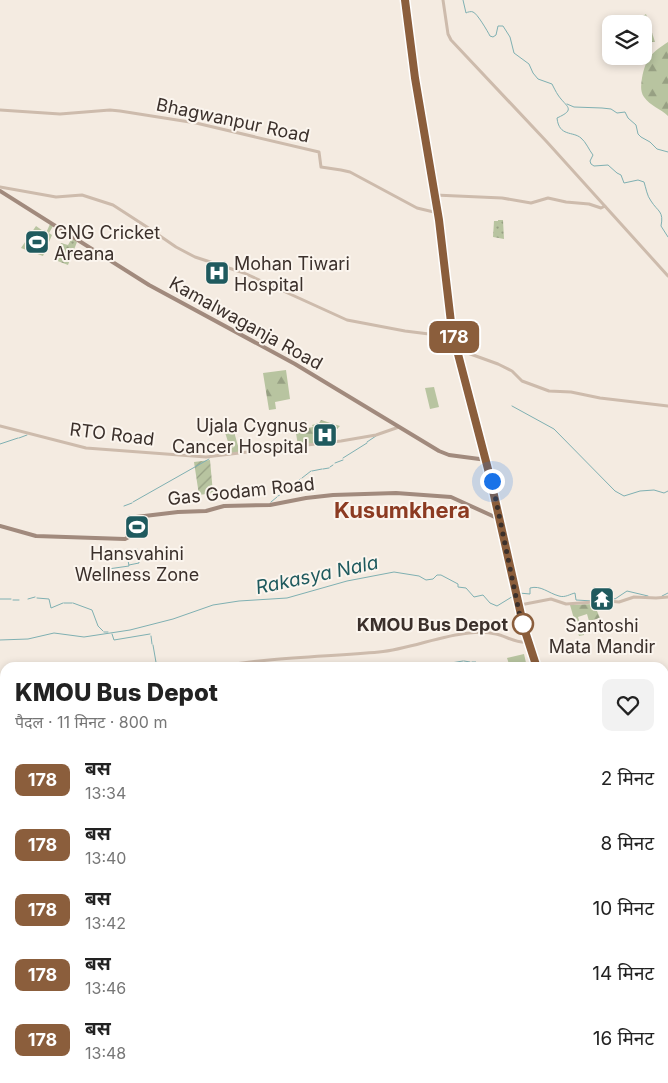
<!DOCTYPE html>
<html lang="hi">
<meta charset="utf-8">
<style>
body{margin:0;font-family:Inter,"Noto Sans Devanagari",sans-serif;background:#f2f2f2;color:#222;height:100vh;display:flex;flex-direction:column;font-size:19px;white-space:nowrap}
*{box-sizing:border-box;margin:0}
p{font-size:16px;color:#767676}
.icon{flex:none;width:28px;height:28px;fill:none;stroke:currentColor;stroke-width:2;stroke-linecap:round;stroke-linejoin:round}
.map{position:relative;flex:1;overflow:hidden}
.side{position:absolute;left:0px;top:662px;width:669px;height:421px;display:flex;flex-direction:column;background:#fff;border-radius:15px 15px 0 0;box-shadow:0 2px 8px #0003}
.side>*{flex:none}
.badge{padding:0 10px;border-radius:8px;font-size:18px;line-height:32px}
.buttons{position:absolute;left:602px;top:15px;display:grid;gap:10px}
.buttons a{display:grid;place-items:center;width:50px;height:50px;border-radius:10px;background:#fff;box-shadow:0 2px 8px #0003;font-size:25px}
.you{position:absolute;width:25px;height:25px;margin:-12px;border:4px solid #fff;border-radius:50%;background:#1a73e8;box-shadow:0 0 0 8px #1a73e833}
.map>.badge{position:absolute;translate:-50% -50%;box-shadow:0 0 0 2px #fff}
.round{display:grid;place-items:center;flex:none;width:52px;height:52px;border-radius:10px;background:#f2f2f2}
.summary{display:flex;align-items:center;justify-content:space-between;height:85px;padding:0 15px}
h1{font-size:24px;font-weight:800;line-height:38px}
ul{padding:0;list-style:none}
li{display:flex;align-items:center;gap:15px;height:65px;padding:0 15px}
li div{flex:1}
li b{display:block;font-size:19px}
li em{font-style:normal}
li .badge{min-width:55px;font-weight:700;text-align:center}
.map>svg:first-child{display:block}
.grass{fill:url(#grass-dots)}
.forest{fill:url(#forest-firs)}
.cemetery{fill:url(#cemetery-stones)}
.garden{fill:url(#garden-furrows)}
.pitch{fill:#b8c4a0}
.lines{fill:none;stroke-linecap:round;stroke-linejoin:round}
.stream{stroke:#7fb0b2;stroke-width:1}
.canal{stroke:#7fb0b2;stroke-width:2.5}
.tertiary{stroke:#cdbbac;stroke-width:3}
.secondary{stroke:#a18a7d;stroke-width:4}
.primary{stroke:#7d675c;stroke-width:5}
.trunk{stroke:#6c584f;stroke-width:5.5}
.rail{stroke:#3b302b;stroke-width:1;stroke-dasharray:1 4;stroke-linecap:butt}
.line-casing{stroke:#fff;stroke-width:11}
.line{stroke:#8b5e3c;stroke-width:8}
.walk{stroke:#3b302b;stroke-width:5;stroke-dasharray:0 9}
.stop-dot{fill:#fff;stroke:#8b5e3c;stroke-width:2.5}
.labels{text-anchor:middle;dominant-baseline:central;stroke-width:4;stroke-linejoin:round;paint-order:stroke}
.street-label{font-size:18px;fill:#3b302b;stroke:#fbf5ee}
.poi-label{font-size:18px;fill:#3b302b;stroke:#fbf5ee;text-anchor:start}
.stop-label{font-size:18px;font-weight:bold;fill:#3b302b;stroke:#fbf5ee;text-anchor:end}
.water-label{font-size:19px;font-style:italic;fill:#1f5a5e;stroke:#fbf5ee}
.district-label{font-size:22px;font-weight:bold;fill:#8c3b22;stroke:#fbf5ee}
</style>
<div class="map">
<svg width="668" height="1083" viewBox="0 0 668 1083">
<defs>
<pattern id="grass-dots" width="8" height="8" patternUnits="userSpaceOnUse" patternTransform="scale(1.25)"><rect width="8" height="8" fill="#b8c4a0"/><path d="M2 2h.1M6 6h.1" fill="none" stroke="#97a083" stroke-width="1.8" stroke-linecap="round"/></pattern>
<pattern id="forest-firs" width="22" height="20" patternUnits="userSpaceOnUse" patternTransform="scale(1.25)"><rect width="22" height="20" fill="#b8c4a0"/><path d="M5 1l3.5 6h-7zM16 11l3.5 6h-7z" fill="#97a083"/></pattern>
<pattern id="cemetery-stones" width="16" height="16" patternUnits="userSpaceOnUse" patternTransform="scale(1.25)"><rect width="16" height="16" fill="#b8c4a0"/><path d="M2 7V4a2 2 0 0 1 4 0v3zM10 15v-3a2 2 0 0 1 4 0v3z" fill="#97a083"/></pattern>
<pattern id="garden-furrows" width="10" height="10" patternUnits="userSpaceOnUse" patternTransform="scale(1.25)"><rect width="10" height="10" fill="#b8c4a0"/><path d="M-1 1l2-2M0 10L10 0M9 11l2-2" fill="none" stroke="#97a083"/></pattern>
</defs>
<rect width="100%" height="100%" fill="#f4ebe1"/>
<path class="grass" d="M646 14 655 42H644V32L647 31 643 16Z
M498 220H503L504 239 493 237 494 221H498Z
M72 238 77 242 68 265 55 260 61 243 68 245Z"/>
<path class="forest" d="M668 42V116C661 109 650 106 644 97 640 91 641 85 642 78 646 58 651 53 668 42Z
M286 370 290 399 275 402 276 409 269 410 263 373Z
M306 420 308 428 313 427 312 425 319 423 321 420 340 426 337 429 319 431V438L316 439 317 443 298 445 294 422Z
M594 604 600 618 589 621 587 614 578 617 584 635 579 636 570 605Z"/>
<path class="cemetery" d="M394 1079H471L472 1080 476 1079H503L500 1083H396Z"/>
<path class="garden" d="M210 460 213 493 199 495 194 462Z"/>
<path class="pitch" d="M50 224 53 226 49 233 52 235 43 256 21 248 36 226 46 233Z
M434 387 439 407 430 409 425 388Z
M231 421 240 453 232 454 230 449 234 447 230 448 222 423Z
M524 654 527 667H510L507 658Z"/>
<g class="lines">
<path class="stream" d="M463 0 466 13C467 12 472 11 473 12 477 13 488 32 490 36L493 37 496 35 498 26H503L510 37 514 53 529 64 533 73 538 79 552 84C554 88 556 92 558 95 566 107 577 109 557 118 559 137 573 131 581 138 586 142 589 150 593 155L590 161 591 164 594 166 608 165 617 173 621 175 624 183 638 180 644 182C646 188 647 196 651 201 658 212 664 211 661 226L668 237
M567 104 574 107 602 108 611 109 617 113 625 112 628 118 636 125 638 134 641 137 650 142 657 149 668 152
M512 406 554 429 615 491 624 496 640 491 654 490 664 493 668 491
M19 438 27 435
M367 442 376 436
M0 444 18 438
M343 458 367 443
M335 463 343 460
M330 467 333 465
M323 469 329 468
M312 471 322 469
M302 478 311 471
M296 483 300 479
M283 493 295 484
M278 496 283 493
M133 502 209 459
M271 502 277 497
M124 506 132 503
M129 565 139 563 137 549
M108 569 129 566 128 560
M100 571 107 570
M93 576 99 572
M519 593 530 594V588C541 585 548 593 559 596 565 598 570 594 575 593L576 600 593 601
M662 596 668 593
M37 598 49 599 51 608 63 603
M0 599H11
M28 599 35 597
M13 600H19
M597 601 607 595 615 599 627 591 648 596
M64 603H72
M73 603 92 610 98 626 103 631
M104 632H108
M112 634 114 640 150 634
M151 636 152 644
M0 640 28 639 54 633 84 637 130 630 173 619 213 605 239 601 287 598 347 581 394 572 419 576 426 580 433 579 437 575H441L458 584V587L466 588 474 597 483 595 490 603 497 606 515 595
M153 645 157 668
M464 661 470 662
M472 662H476L480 668
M451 663 463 661
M431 664H441
M442 664 450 663
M418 666 424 665
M409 667 417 666
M403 668V667"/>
<path class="canal" d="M0 916H5"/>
<path class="tertiary" d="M443 0 448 34 451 40 547 142 668 276
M0 110 60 114 110 110 120 111 196 123 319 152 321 167 341 170 350 172 417 208 438 213
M0 187 56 197 82 195 113 205 147 227 176 247 195 257 244 273 347 320 405 331 429 334 456 348
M435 195 502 198 531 203 548 198 566 202 589 204 601 208 605 206
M458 345 462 351 498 364 512 371 522 381 549 391 571 392 600 398 668 406
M0 426 86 448 206 457 341 441 376 435 399 427
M520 605 551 599 566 604 608 601 619 602 634 597 656 598 668 597
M212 668C267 657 323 657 379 652 410 649 438 636 469 633 477 632 488 632 496 634 506 636 517 644 528 642
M664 800 668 799
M664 844 668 848
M664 988 668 989
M227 1079 228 1083
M239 1079 241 1083
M531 1083 540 1079"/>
<path class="secondary" d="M0 191 149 285 295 364 439 451 449 455 487 460
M0 526 36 536 125 539 133 535 134 518 136 517 178 512 206 511 224 506 270 505 306 498 333 495 396 493 451 497 497 518 499 517
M664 737 668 736
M0 833 5 840
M0 1074 5 1072
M270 1079 271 1083
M370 1079 371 1083
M645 1079 646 1083"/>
<path class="primary" d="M405 0 415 78 439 223 453 331 490 469 509 559
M508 557 515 580 524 628 537 668
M0 923 5 925"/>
<path class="trunk" d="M664 926 668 925
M377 1083 386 1079"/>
<path class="rail" d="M638 1083 659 1079"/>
</g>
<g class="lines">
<defs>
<path id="line" d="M405 0 415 78 439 220 452 331 489 473 524 628 537 668"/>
</defs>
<use href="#line" class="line-casing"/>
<use href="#line" class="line"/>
<path class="walk" d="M492 481 522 626 523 624"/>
</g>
<defs>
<symbol id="stadium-square" viewBox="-11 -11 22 22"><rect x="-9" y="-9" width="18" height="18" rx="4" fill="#1f5a5e" stroke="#fbf5ee"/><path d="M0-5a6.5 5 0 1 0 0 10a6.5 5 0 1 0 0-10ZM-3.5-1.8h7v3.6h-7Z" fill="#fff"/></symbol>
<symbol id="hospital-square" viewBox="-11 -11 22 22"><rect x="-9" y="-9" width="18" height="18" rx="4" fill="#1f5a5e" stroke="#fbf5ee"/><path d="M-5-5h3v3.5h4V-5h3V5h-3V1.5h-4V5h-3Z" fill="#fff"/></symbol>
<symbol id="temple-square" viewBox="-11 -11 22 22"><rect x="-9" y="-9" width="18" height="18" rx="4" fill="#1f5a5e" stroke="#fbf5ee"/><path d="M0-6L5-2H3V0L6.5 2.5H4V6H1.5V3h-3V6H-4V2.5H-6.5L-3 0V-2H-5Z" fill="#fff"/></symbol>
</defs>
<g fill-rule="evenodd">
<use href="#stadium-square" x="23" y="228" width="28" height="28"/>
<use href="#hospital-square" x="203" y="259" width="28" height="28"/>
<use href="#hospital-square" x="311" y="421" width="28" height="28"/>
<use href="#stadium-square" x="123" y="513" width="28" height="28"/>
<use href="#temple-square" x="588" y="585" width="28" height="28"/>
</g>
<circle class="stop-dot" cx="523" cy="624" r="10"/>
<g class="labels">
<g class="street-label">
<text transform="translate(233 120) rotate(12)">Bhagwanpur Road</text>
<text transform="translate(246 323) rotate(29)">Kamalwaganja Road</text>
<text transform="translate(112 434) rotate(7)">RTO Road</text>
<text transform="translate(241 491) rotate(-6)">Gas Godam Road</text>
</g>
<g class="poi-label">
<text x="54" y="232">GNG Cricket<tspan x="54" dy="21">Areana</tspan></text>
<text x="234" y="263">Mohan Tiwari<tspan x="234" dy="21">Hospital</tspan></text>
<text x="308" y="425" text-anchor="end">Ujala Cygnus<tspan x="308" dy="21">Cancer Hospital</tspan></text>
<text x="137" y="553" text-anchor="middle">Hansvahini<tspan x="137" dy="21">Wellness Zone</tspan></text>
<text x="602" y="625" text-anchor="middle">Santoshi<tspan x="602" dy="21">Mata Mandir</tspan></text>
</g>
<g class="stop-label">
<text x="508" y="624">KMOU Bus Depot</text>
</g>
<g class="water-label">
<text transform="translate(317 575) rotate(-12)">Rakasya Nala</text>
</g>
<g class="district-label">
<text x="402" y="510">Kusumkhera</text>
</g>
</g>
</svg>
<div class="buttons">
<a><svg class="icon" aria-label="layers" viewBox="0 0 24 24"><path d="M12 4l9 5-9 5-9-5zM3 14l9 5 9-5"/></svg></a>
</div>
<div class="you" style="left:492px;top:481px"></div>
<b class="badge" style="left:454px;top:337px;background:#8b5e3c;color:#fff">178</b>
<section class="side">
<div class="summary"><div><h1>KMOU Bus Depot</h1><p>पैदल · 11 मिनट · 800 m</p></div><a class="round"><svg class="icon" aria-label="heart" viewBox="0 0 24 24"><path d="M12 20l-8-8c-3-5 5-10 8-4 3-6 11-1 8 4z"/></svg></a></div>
<ul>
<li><span class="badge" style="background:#8b5e3c;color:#fff">178</span><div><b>बस</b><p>13:34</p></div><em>2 मिनट</em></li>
<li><span class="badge" style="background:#8b5e3c;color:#fff">178</span><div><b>बस</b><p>13:40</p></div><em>8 मिनट</em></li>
<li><span class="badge" style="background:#8b5e3c;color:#fff">178</span><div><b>बस</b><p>13:42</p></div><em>10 मिनट</em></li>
<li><span class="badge" style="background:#8b5e3c;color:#fff">178</span><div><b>बस</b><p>13:46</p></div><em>14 मिनट</em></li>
<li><span class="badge" style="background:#8b5e3c;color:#fff">178</span><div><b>बस</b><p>13:48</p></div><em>16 मिनट</em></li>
</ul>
</section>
</div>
